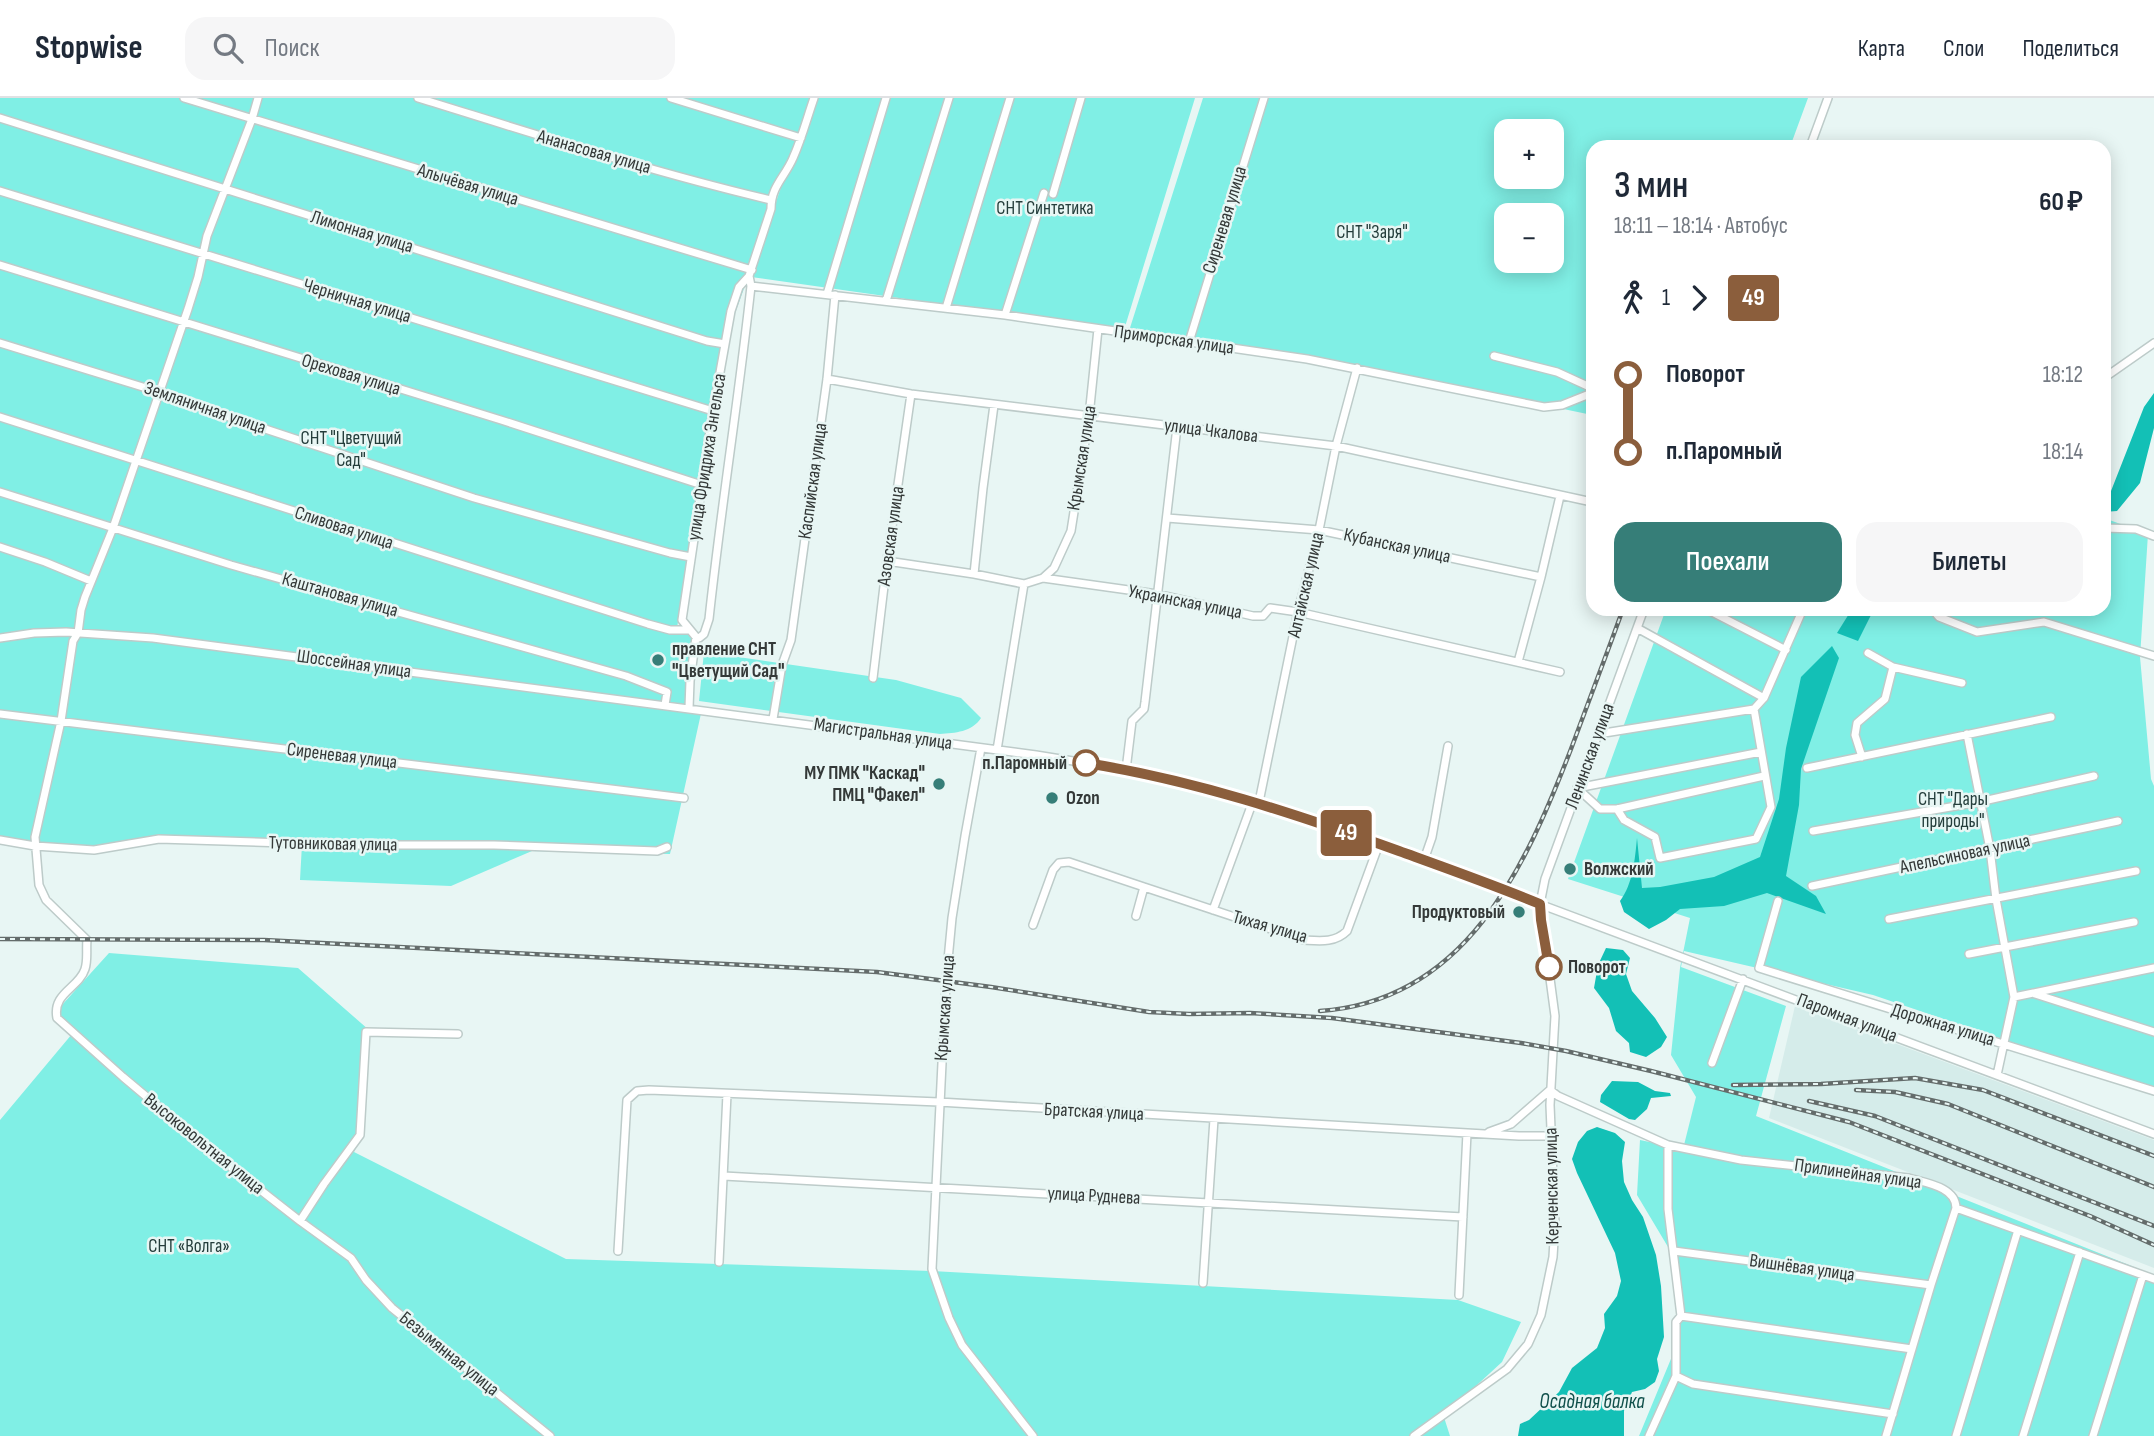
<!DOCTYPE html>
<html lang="ru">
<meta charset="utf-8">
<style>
body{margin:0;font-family:"Sofia Sans Condensed",sans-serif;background:#f6f6f7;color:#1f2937;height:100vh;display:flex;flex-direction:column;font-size:26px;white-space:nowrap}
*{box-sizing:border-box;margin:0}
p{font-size:23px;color:#747a83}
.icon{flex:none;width:38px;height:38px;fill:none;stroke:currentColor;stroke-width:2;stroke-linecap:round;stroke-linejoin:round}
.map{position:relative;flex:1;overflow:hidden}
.panel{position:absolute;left:1586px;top:42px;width:525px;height:476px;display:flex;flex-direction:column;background:#fff;border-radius:21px;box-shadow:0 4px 18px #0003}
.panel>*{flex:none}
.badge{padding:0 14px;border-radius:5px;font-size:24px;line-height:46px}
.controls{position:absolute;left:1494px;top:21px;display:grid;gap:14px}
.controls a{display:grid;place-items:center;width:70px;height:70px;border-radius:14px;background:#fff;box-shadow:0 4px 18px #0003;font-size:35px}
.map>.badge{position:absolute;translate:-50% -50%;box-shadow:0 0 0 4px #fff}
.legs{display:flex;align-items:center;gap:10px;height:77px;padding:0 28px;font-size:23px}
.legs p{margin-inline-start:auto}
.head{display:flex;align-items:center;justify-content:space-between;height:119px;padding:0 28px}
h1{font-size:38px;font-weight:600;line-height:52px}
.action{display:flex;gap:14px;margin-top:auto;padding:14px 28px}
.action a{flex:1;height:80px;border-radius:21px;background:#367e78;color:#fff;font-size:28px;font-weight:600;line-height:80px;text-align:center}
.action a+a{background:#f6f6f7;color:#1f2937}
ul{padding:0 28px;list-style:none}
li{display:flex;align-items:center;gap:24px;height:77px;font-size:26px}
li i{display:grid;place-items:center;width:10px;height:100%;margin:0 9px;background:currentColor}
li i::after{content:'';width:18px;height:18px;margin:-9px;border:5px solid;border-radius:50%;background:#fff}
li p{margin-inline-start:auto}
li:first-child i{background:linear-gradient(#0000 50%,currentColor 0)}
li:last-child i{background:linear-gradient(currentColor 50%,#0000 0)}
header{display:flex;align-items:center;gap:42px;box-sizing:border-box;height:98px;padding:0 35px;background:#fff;border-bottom:2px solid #e0e1e3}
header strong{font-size:33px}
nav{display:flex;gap:38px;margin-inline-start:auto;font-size:24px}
.search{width:490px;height:63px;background:#f6f6f7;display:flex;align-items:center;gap:18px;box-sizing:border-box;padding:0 24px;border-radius:21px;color:#747a83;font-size:26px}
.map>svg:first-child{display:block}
.built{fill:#d5ecea}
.green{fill:#80efe5;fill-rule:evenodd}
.water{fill:#13c0b6}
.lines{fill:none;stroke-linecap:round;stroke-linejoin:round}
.minor-casing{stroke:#bdcbc9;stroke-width:10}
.minor{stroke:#fff;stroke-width:7}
.rail-casing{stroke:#646c6b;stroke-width:4.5}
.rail{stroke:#e8f6f4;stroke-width:2;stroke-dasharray:5;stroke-linecap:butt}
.line-1-casing{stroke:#fff;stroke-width:16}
.line-1{stroke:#8b5e3c;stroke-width:10}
.poi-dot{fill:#367e78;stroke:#e8f6f4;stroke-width:2.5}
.stop-1-dot{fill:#fff;stroke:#8b5e3c;stroke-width:3.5}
.labels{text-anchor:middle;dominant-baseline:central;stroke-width:5;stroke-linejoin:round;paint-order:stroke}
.street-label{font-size:19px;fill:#343938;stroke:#e8f6f4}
.park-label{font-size:19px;fill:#243d3b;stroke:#e8f6f4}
.poi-label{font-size:19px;font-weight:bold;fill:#343938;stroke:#e8f6f4;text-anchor:start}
.stop-label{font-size:19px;font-weight:bold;fill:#343938;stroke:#e8f6f4;text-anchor:end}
.water-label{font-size:21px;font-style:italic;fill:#10504b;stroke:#e8f6f4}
</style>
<header>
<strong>Stopwise</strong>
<div class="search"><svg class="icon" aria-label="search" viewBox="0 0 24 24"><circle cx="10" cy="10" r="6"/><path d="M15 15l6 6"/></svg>Поиск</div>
<nav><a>Карта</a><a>Слои</a><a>Поделиться</a></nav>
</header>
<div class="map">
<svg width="2154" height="1338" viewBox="0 0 2154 1338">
<rect width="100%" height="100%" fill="#e8f6f4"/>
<path class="built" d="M1795 908 2154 1042V1170L1769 1020Z"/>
<path class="green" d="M0 0H1195L1124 232 751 179 788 68 779 76 772 92 767 116 751 171 725 243 677 530 695 535 685 608 702 611 670 756 532 753 451 788 300 782 302 746 162 743 105 754 33 750 0 744Z
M1203 0H1808L1790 49H1592V317L1350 266 1129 233ZM1507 33H1552V79H1507ZM1507 117H1552V163H1507Z
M2104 420 2148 436 2140 559 2151 681 2154 688V996L2014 945 1873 897 1684 853 1681 869 1786 908 1756 1018 2154 1177V1338H1639L1673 1256 1678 1218 1671 1154 1637 1097 1640 1042 1683 1051 1696 999 1671 957 1680 870 1690 820 1568 781 1666 511H2104Z
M704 554 896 582 961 600 981 620C972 634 955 635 940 636L699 603Z
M109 855 298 870 369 932 364 1033 354 1054 566 1161 932 1173 1458 1202 1521 1224 1502 1264 1465 1298 1442 1313 1450 1338H0V1022L72 936 52 918Z"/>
<path class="water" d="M2154 295V330L2140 385 2117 413 2104 414V393H2111L2144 309Z
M1852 511H1874L1858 543 1837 535Z
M1832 548 1839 560 1801 671 1799 707 1786 778 1816 798 1826 816 1767 795 1724 808 1680 811 1666 822 1649 831 1624 814 1620 803C1633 786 1635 761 1637 740L1642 790 1660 789 1714 779 1760 759 1779 701 1786 650 1801 579Z
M1606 850 1623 852 1630 860 1626 876 1632 893 1655 920 1667 939 1661 949 1646 959 1630 954 1629 945 1616 933 1609 910 1594 890 1598 867Z
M1612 983 1638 984 1655 993 1670 995 1671 998 1651 1000 1647 1011 1635 1022 1629 1021 1600 1004 1601 997Z
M1597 1029 1615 1035 1625 1044 1622 1063 1624 1084 1632 1102 1643 1119 1656 1157 1661 1188 1664 1239 1657 1261 1659 1273 1655 1284 1645 1291 1632 1294 1624 1313V1338H1518L1520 1326 1529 1322 1559 1294 1572 1270 1597 1250 1605 1230 1604 1216 1617 1198 1621 1183 1615 1155 1577 1075 1572 1061 1578 1044 1587 1033Z"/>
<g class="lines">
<defs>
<path id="minor" d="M184 0 752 172
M258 0 252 21 207 138 198 179 188 211 113 430 85 499 81 512 78 535 73 543 61 623 35 739 39 787 46 802 87 842C86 851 88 862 85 871 79 890 52 895 57 920L123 979 222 1062 300 1123 351 1160 366 1182 392 1210 550 1338
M418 0C535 36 652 74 771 102
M671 0 801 40
M0 20 707 243 725 246
M1810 49 1828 0
M0 93 713 313
M1053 96 1081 0
M0 167 501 322 702 387
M751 188 1005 217 1307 261 1544 309 1562 307 1592 295
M827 196 886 0
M886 203 949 0
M946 210 1010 0
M1005 217 1044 95
M1189 244 1264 0
M0 245 159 294 235 321 474 400 670 455 691 459
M1494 258 1557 274 1592 290
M2104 280 2154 245
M827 281 911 296 1336 348 1592 404
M0 319 648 526 670 532H690
M0 394 231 467 626 578 667 594 665 607
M1167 420 1319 432 1541 479
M2104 430 2136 431 2154 438
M0 449 45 464 91 483
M887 463 974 476 1024 486 1043 480 1157 496 1253 518H1263L1270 510 1298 514 1560 574
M974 476 983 390 994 307
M1043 480 1054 470 1071 433 1089 318 1098 231
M1706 511 1786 552
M1932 511 1939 519 1977 534 2044 524 2154 558
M1637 530 1764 600
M696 539 699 540 704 536 709 521C721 409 739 299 751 188L749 178 771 111C771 88 785 79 793 60 802 40 807 20 814 0
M0 540 34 535 66 534 153 540 1036 657 1110 669 1259 704 1379 746 2154 1036
M1868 555 1893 569
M1518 564 1541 479 1560 398
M873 580 887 463 911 296
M689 610 690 583 696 539 682 522 713 313 731 213 739 189 749 178
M0 616 684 700
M773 621 782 567 791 542 827 281 835 197
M1598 636 1754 611
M1967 636 1990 751 1996 801 2014 899 1997 977
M981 650 965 738 952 820 946 883 932 1171 949 1220 962 1247 1033 1338
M997 652 1024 486
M1862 659 1855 637 1857 625 1885 601 1893 569 1962 585
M1807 670 2051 619
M1126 672 1132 623 1144 611 1145 604 1177 329
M1577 690 1600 711H1617L1764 678
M1577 690 1761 654
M1259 704 1298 514 1319 432 1336 348 1357 270
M1617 711 1624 722 1655 739 1660 760 1756 741 1771 709 1754 611 1764 600 1803 511
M1813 733 1979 704 2094 678
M0 742 35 748 94 752 159 741 348 747H494L657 753 667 749
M1424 762 1432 739 1448 648
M1812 788 2118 723
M1778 803 1759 870 2154 993
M1213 812 1253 703
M1136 818 1144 789 1304 842C1320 843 1335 845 1347 833L1379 746
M1889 821 2136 773
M1033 827 1053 772 1059 765 1069 764 1144 789
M1969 856 2134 824
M2035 896 2154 934
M2014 899 2154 870
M1712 965 1743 881
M1489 1034 1511 1026 1550 992 1558 998 1668 1047 1741 1062 1909 1080C1926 1085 1956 1089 1956 1110L2154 1181
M724 1078 1463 1119
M300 1123 324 1086 360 1037 366 934 458 936
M618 1153 627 1002 637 993 649 992 939 1004 1519 1038H1551
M1674 1153 1931 1187
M719 1164 727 996
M1203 1185 1214 1021
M1459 1197 1467 1035
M1681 1218 1912 1251
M1676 1278 1693 1286 1893 1316
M1414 1338 1507 1271 1528 1246 1541 1217 1553 1159 1555 1126 1550 1007 1555 918 1540 806 1545 781 1644 511
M1649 1338 1676 1278V1224L1681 1218 1668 1111V1047
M1886 1338 1931 1187 1956 1110
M1956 1338 2018 1132
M2023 1338 2080 1154
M2093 1338 2143 1177"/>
</defs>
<use href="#minor" class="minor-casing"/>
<use href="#minor" class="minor"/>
<defs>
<path id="rail" d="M0 841 264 842 877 874 991 889 1149 914 1189 916 1250 915 1332 920 1521 945 1566 953 1651 973 1849 1024 2090 1118 2154 1147
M1320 913C1466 903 1525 770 1571 651 1588 605 1606 558 1623 511
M1733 987 1821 986 1915 980 1983 992 2154 1058
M1856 992 1895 994 1948 1006 2154 1089
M1809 1003 1875 1018 2154 1128"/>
</defs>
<use href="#rail" class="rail-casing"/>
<use href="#rail" class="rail"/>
</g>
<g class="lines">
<defs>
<path id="line-1" d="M1086 665C1194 682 1296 716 1399 753 1446 770 1494 787 1540 806L1541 822 1549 869"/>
</defs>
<use href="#line-1" class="line-1-casing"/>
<use href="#line-1" class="line-1"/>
</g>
<g class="poi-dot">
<circle cx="658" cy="562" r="7"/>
<circle cx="939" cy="686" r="7"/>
<circle cx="1052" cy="700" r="7"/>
<circle cx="1570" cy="771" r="7"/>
<circle cx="1519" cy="814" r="7"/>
</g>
<g class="stop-1-dot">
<circle cx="1086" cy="665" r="12"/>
<circle cx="1549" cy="869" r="12"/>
</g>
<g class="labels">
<g class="street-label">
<text transform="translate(594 54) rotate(16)">Ананасовая улица</text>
<text transform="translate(468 87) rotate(17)">Алычёвая улица</text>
<text transform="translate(1225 122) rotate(-73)">Сиреневая улица</text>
<text transform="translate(362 134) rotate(17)">Лимонная улица</text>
<text transform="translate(357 203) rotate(17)">Черничная улица</text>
<text transform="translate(1174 242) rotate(8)">Приморская улица</text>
<text transform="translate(351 277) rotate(17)">Ореховая улица</text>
<text transform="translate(205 310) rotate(19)">Земляничная улица</text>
<text transform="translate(1211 333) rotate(7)">улица Чкалова</text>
<text transform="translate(707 359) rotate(-81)">улица Фридриха Энгельса</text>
<text transform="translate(1082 360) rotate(-81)">Крымская улица</text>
<text transform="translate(813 383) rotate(-82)">Каспийская улица</text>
<text transform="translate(344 430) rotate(18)">Сливовая улица</text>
<text transform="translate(891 438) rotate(-82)">Азовская улица</text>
<text transform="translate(1397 448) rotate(12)">Кубанская улица</text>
<text transform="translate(1306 487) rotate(-77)">Алтайская улица</text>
<text transform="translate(340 497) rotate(16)">Каштановая улица</text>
<text transform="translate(1185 504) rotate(11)">Украинская улица</text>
<text transform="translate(354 566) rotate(8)">Шоссейная улица</text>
<text transform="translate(883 636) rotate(8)">Магистральная улица</text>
<text transform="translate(342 658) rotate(7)">Сиреневая улица</text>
<text transform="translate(1590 658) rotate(-70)">Ленинская улица</text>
<text transform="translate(333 746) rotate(1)">Тутовниковая улица</text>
<text transform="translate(1965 756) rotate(-12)">Апельсиновая улица</text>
<text transform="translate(1270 829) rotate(16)">Тихая улица</text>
<text transform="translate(945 910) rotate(-86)">Крымская улица</text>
<text transform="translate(1847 920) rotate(21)">Паромная улица</text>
<text transform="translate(1943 927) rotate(17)">Дорожная улица</text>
<text transform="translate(1094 1014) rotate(3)">Братская улица</text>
<text transform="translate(204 1046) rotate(39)">Высоковольтная улица</text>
<text transform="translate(1858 1076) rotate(8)">Прилинейная улица</text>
<text transform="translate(1552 1088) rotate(-91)">Керченская улица</text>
<text transform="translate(1094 1098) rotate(3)">улица Руднева</text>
<text transform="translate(1802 1170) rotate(8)">Вишнёвая улица</text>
<text transform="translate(449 1256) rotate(39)">Безымянная улица</text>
</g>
<g class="park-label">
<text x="1045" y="110">СНТ Синтетика</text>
<text x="1372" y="134">СНТ "Заря"</text>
<text x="351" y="340">СНТ "Цветущий<tspan x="351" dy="22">Сад"</tspan></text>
<text x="1953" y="701">СНТ "Дары<tspan x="1953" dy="22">природы"</tspan></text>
<text x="189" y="1148">СНТ «Волга»</text>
</g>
<g class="poi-label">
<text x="672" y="551">правление СНТ<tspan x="672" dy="22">"Цветущий Сад"</tspan></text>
<text x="925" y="675" text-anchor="end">МУ ПМК "Каскад"<tspan x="925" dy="22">ПМЦ "Факел"</tspan></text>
<text x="1066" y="700">Ozon</text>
<text x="1584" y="771">Волжский</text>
<text x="1505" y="814" text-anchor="end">Продуктовый</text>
</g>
<g class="stop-label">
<text x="1067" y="665">п.Паромный</text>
<text x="1568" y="869" text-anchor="start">Поворот</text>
</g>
<g class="water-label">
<text x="1592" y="1303">Осадная балка</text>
</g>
</g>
</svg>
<div class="controls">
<a>+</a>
<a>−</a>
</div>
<b class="badge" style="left:1346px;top:735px;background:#8b5e3c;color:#fff">49</b>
<section class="panel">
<div class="head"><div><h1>3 мин</h1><p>18:11 – 18:14 · Автобус</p></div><b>60 ₽</b></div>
<div class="legs"><svg class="icon" aria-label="walk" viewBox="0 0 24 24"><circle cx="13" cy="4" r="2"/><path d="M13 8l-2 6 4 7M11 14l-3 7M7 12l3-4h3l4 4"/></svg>1<svg class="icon" aria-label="forward" viewBox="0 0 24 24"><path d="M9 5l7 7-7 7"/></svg><b class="badge" style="background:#8b5e3c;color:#fff">49</b></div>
<ul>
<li><i style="color:#8b5e3c"></i><b>Поворот</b><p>18:12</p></li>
<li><i style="color:#8b5e3c"></i><b>п.Паромный</b><p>18:14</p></li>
</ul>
<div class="action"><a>Поехали</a><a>Билеты</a></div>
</section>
</div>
